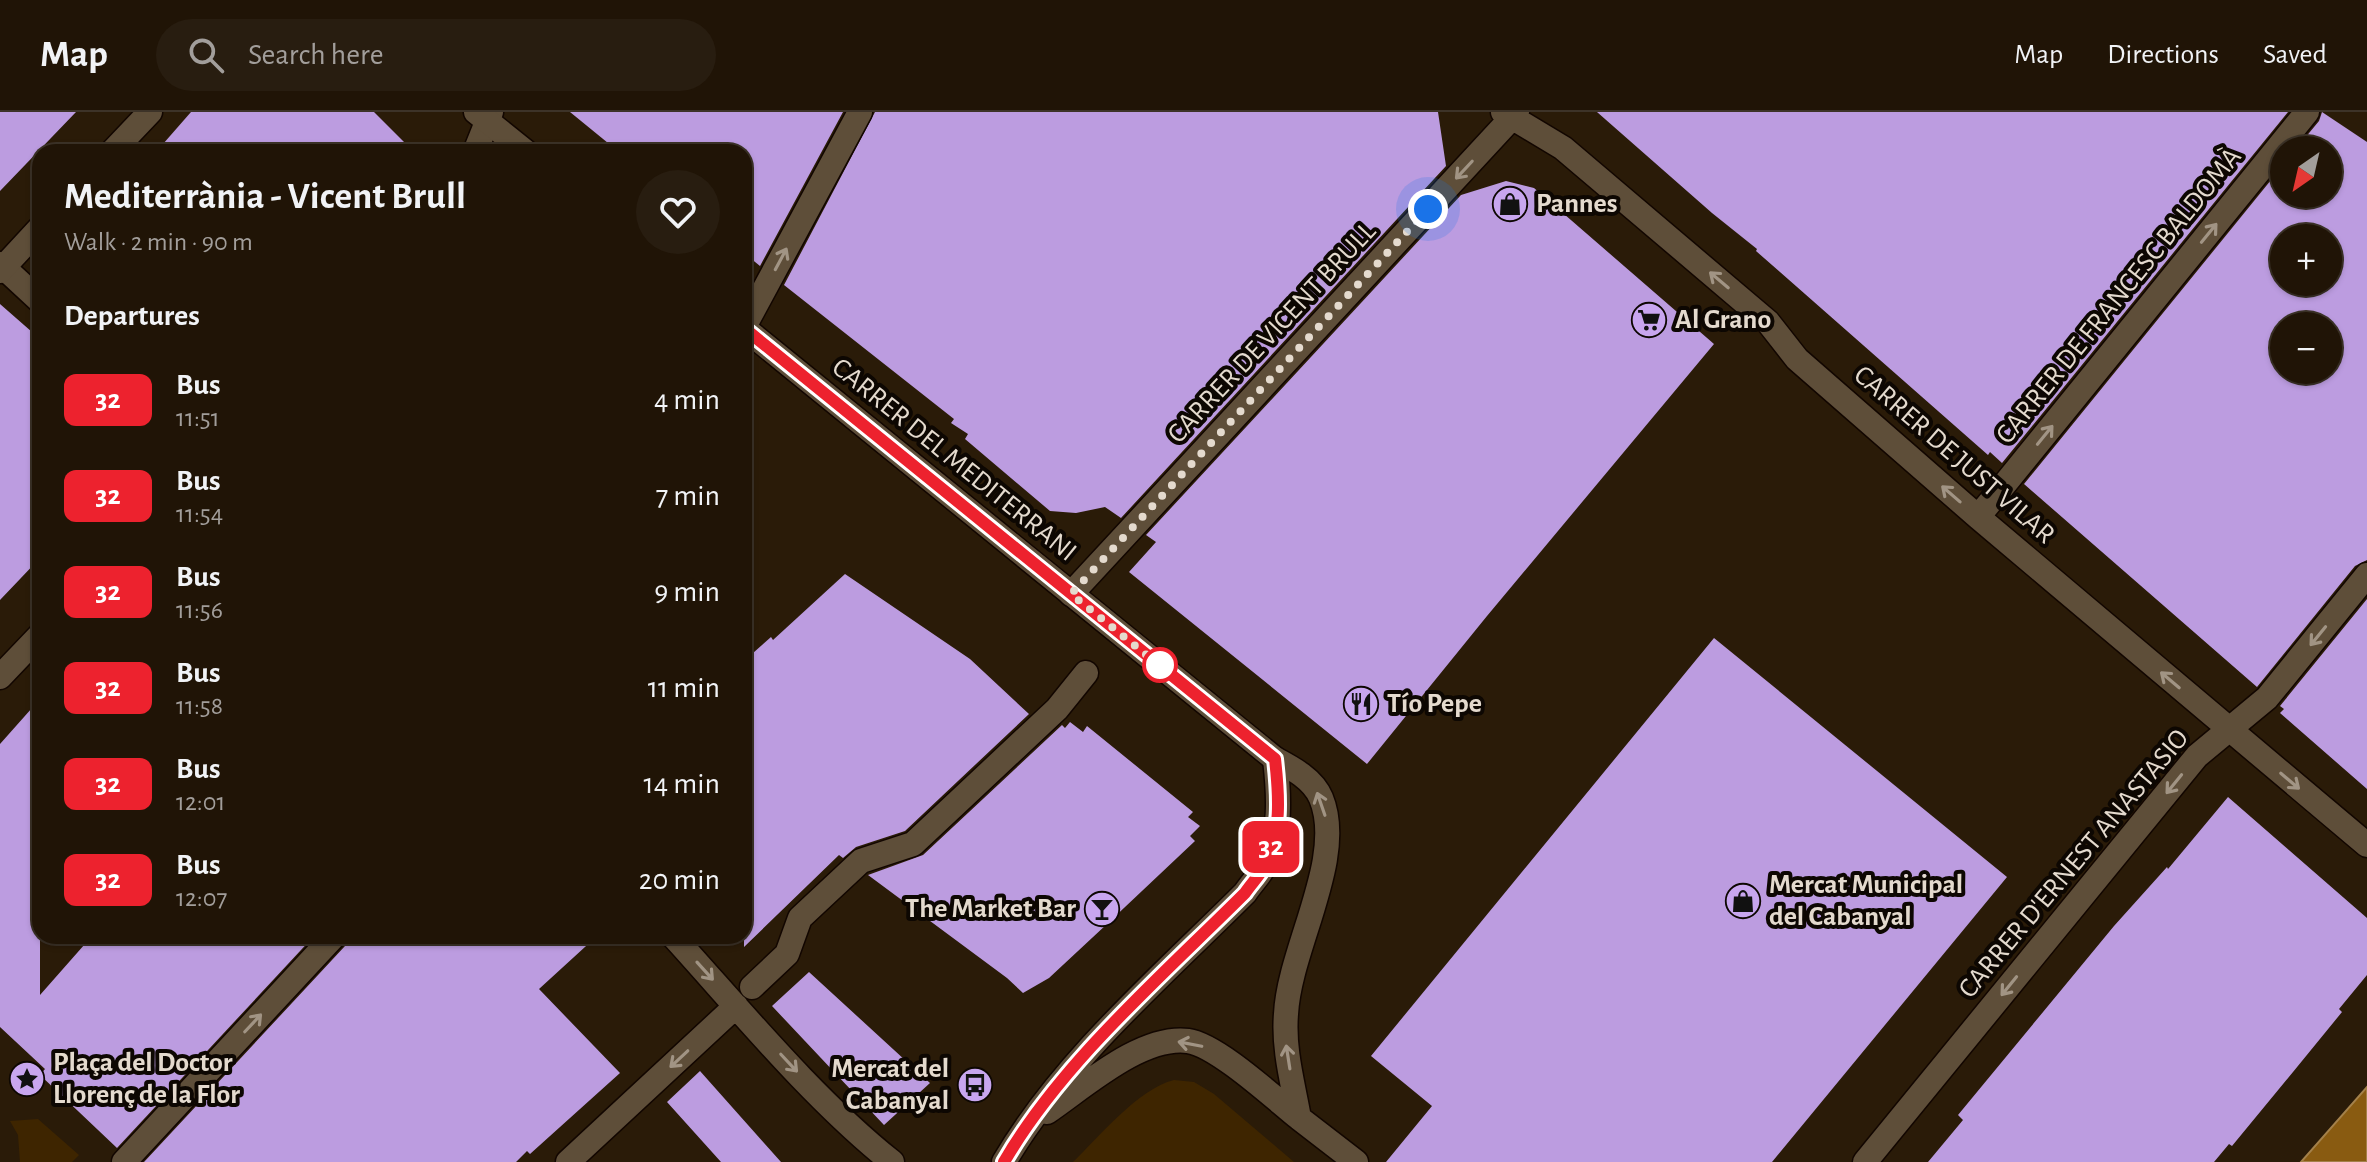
<!DOCTYPE html>
<meta charset="utf-8">
<style>
body{margin:0;font-family:"Alegreya Sans",sans-serif;background:#281d10;color:#f1f3f6;height:100vh;display:flex;flex-direction:column;font-size:30px;white-space:nowrap}
*{box-sizing:border-box;margin:0}
p{font-size:26px;color:#a29e9b}
.icon{flex:none;width:44px;height:44px;fill:none;stroke:currentColor;stroke-width:2;stroke-linecap:round;stroke-linejoin:round}
.map{position:relative;flex:1;overflow:hidden}
.details{position:absolute;left:32px;top:32px;width:720px;height:800px;display:flex;flex-direction:column;background:#201406;border-radius:24px;box-shadow:0 2px 6px #0004,0 0 0 2px #3d3328}
.details>*{flex:none}
.badge{padding:0 16px;border-radius:12px;font-size:28px;line-height:52px}
.needle{width:52px;rotate:214deg}
.fabs{position:absolute;left:2270px;top:24px;display:grid;gap:16px}
.fabs a{display:grid;place-items:center;width:72px;height:72px;border-radius:50%;background:#201406;box-shadow:0 2px 6px #0004,0 0 0 2px #3d3328;font-size:40px}
.you{position:absolute;width:40px;height:40px;margin:-20px;border:6px solid #fff;border-radius:50%;background:#1a73e8;box-shadow:0 0 0 12px #1a73e833}
.map>.badge{position:absolute;translate:-50% -50%;box-shadow:0 0 0 4px #fff}
h2{padding:0 32px;font-size:30px;line-height:72px}
.round{display:grid;place-items:center;flex:none;width:84px;height:84px;border-radius:42px;background:#281d10}
.summary{display:flex;align-items:center;justify-content:space-between;height:136px;padding:0 32px}
h1{font-size:38px;font-weight:700;line-height:60px}
ul{padding:0;list-style:none}
li{display:flex;align-items:center;gap:24px;height:96px;padding:0 32px}
li div{flex:1}
li b{display:block;font-size:30px}
li em{font-style:normal}
li .badge{min-width:88px;font-weight:700;text-align:center}
header{display:flex;align-items:center;gap:48px;box-sizing:border-box;height:112px;padding:0 40px;background:#201406;border-bottom:2px solid #3d3328}
header strong{font-size:38px}
nav{display:flex;gap:44px;margin-inline-start:auto;font-size:28px}
.search{width:560px;height:72px;background:#281d10;display:flex;align-items:center;gap:20px;box-sizing:border-box;padding:0 28px;border-radius:44px;color:#a29e9b;font-size:30px}
.map>svg:first-child{display:block}
.green{fill:#3e2500}
.water{fill:#895b11;stroke:#a4814a;stroke-width:2}
.building{fill:#bc9ce0;fill-rule:evenodd}
.lines{fill:none;stroke-linecap:round;stroke-linejoin:round}
.pedestrian-casing{stroke:#120600;stroke-width:27}
.minor-casing{stroke:#120600;stroke-width:27}
.tertiary-casing{stroke:#120600;stroke-width:27}
.pedestrian{stroke:#5e4e39;stroke-width:24}
.minor{stroke:#5e4e39;stroke-width:24}
.tertiary{stroke:#5e4e39;stroke-width:24}
.oneway{stroke:#a19484}
.line-casing{stroke:#fff;stroke-width:18}
.line{stroke:#ed222e;stroke-width:12}
.walk{stroke:#e4dace;stroke-width:8;stroke-dasharray:0 14.4}
.stop-dot{fill:#fff;stroke:#ed222e;stroke-width:4}
.labels{text-anchor:middle;dominant-baseline:central;stroke-width:8;stroke-linejoin:round;paint-order:stroke}
.poi-label{font-size:28px;font-weight:bold;fill:#e4dace;stroke:#0d0702;text-anchor:start}
.street-label{font-size:28px;fill:#e4dace;stroke:#0d0702}
</style>
<header>
<strong>Map</strong>
<div class="search"><svg class="icon" aria-label="search" viewBox="0 0 24 24"><circle cx="10" cy="10" r="6"/><path d="M15 15l6 6"/></svg>Search here</div>
<nav><a>Map</a><a>Directions</a><a>Saved</a></nav>
</header>
<div class="map">
<svg width="2367" height="1050" viewBox="0 0 2367 1050">
<rect width="100%" height="100%" fill="#2a1b08"/>
<path class="green" d="M1174 968 1194 970 1214 982 1294 1050H1073C1100 1024 1138 977 1174 968Z
M38 1007 79 1043 72 1050H20L18 1023 10 1009Z"/>
<path class="water" d="M2367 975V1050H2301Z"/>
<path class="building" d="M0 0H76L0 79Z
M191 0H374L414 40H156Z
M570 0H843L760 154 744 141V40H619Z
M875 0H1438L1446 54 1121 406 1105 395 1076 401 1050 399 965 327 968 322 951 311 954 307 784 173Z
M1597 0H2288L2002 351 1990 340 1988 343 1756 139 1757 137 1712 101Z
M2322 0 2367 30V448L2355 454 2257 575 2024 372 2284 52V82H2328V38H2295L2319 9ZM2284 126H2328V170H2284ZM2284 214H2328V258H2284Z
M1506 69 1534 76 1714 232 1487 504 1367 652 1129 460 1156 430 1146 423 1461 83Z
M0 192 40 227V446L0 488Z
M845 462 970 547 1029 602 905 719 856 735 843 746 839 743 744 835V549L771 525 773 528Z
M2367 487V677L2280 601 2284 597 2280 594Z
M1714 526 2007 765 1772 1050H1386L1432 994 1371 944Z
M40 587V883L92 824H314L117 1036 40 963 45 957 0 915V632Z
M1070 610 1083 620 1087 614 1193 700 1188 705 1200 714 1190 724 1195 729 1107 812 1049 866 1023 881 1007 866 868 763 923 743 1062 613 1065 616Z
M2228 685 2367 806V863L2339 897 2342 900 2293 960 2232 1034 2229 1032 2214 1050H1928L1963 1008 1958 1003 2114 814 2167 755 2168 757Z
M349 824H597L539 877 620 961 530 1042 527 1039 516 1050H144L345 834Z
M809 860 930 971 884 1013 772 894Z
M700 959 781 1050H721L667 990Z"/>
<g class="lines">
<defs>
<path id="pedestrian" d="M0 152 40 189
M752 875 787 842 800 806 861 749 913 732 1057 597 1086 561"/>
<path id="minor" d="M1503 0 1563 36 1768 210 1797 247 1978 405 2367 733
M112 40 150 0
M475 40 491 0
M0 159 40 116
M744 215 860 0
M1978 405 2307 0
M1071 482 1517 0
M0 565 40 523
M1275 647C1292 656 1313 667 1321 686 1346 746 1289 837 1286 902 1283 937 1293 972 1299 1006L1356 1050
M673 824C741 899 814 988 892 1050
M1047 1000C1084 975 1141 923 1188 929 1217 933 1274 986 1299 1006
M124 1050 334 824
M568 1050 736 894
M1004 1050C1063 949 1163 863 1245 781 1251 772 1259 764 1264 755 1282 723 1279 681 1275 647
M1865 1050 2197 644 2267 586 2367 463"/>
<path id="tertiary" d="M476 0 526 40
M744 216 1275 647"/>
</defs>
<use href="#pedestrian" class="pedestrian-casing"/>
<use href="#minor" class="minor-casing"/>
<use href="#tertiary" class="tertiary-casing"/>
<use href="#pedestrian" class="pedestrian"/>
<use href="#minor" class="minor"/>
<use href="#tertiary" class="tertiary"/>
</g>
<defs><path id="oneway-shaft" d="M-6 0H5M1.5-3L5.5 0L1.5 3" fill="none" stroke-width="1.6" stroke-linecap="round" stroke-linejoin="round" transform="scale(2)"/></defs>
<g class="oneway">
<use href="#oneway-shaft" transform="translate(1464 58) rotate(133)"/>
<use href="#oneway-shaft" transform="translate(2209 121) rotate(-51)"/>
<use href="#oneway-shaft" transform="translate(781 147) rotate(-62)"/>
<use href="#oneway-shaft" transform="translate(1719 168) rotate(-140)"/>
<use href="#oneway-shaft" transform="translate(2045 323) rotate(-51)"/>
<use href="#oneway-shaft" transform="translate(1951 382) rotate(-139)"/>
<use href="#oneway-shaft" transform="translate(2318 524) rotate(129)"/>
<use href="#oneway-shaft" transform="translate(2170 568) rotate(-140)"/>
<use href="#oneway-shaft" transform="translate(2290 669) rotate(40)"/>
<use href="#oneway-shaft" transform="translate(2174 672) rotate(129)"/>
<use href="#oneway-shaft" transform="translate(1321 692) rotate(-109)"/>
<use href="#oneway-shaft" transform="translate(705 859) rotate(48)"/>
<use href="#oneway-shaft" transform="translate(2009 874) rotate(129)"/>
<use href="#oneway-shaft" transform="translate(253 911) rotate(-47)"/>
<use href="#oneway-shaft" transform="translate(1190 932) rotate(-169)"/>
<use href="#oneway-shaft" transform="translate(1288 945) rotate(-99)"/>
<use href="#oneway-shaft" transform="translate(679 947) rotate(137)"/>
<use href="#oneway-shaft" transform="translate(789 951) rotate(47)"/>
</g>
<g class="lines">
<defs>
<path id="line" d="M744 216 1275 647C1279 682 1282 723 1264 755 1259 764 1251 772 1245 781 1163 863 1062 950 1004 1050"/>
</defs>
<use href="#line" class="line-casing"/>
<use href="#line" class="line"/>
<path class="walk" d="M1160 553 1164 557 1071 482 1428 97"/>
</g>
<defs>
<symbol id="shop-disc" viewBox="-11 -11 22 22"><circle r="9.5" fill="#c8a6ef" stroke="#0d0702"/><path d="M-5-2.5h2.3a2.7 3.5 0 0 1 5.4 0H5L5.5 6h-11ZM-1.5-2.5h3a1.5 2.3 0 0 0-3 0Z" fill="#111"/></symbol>
<symbol id="supermarket-disc" viewBox="-11 -11 22 22"><circle r="9.5" fill="#c8a6ef" stroke="#0d0702"/><path d="M-6-5.5h2.5l.6 2H6L4.5 2H-2.5L-4.4-4H-6ZM-1.5 3.2a1.3 1.3 0 1 0 .1 0ZM3 3.2a1.3 1.3 0 1 0 .1 0Z" fill="#111"/></symbol>
<symbol id="restaurant-disc" viewBox="-11 -11 22 22"><circle r="9.5" fill="#c8a6ef" stroke="#0d0702"/><path d="M-5-6h1v4h1v-4h1v4h1v-4h1v5L-1.5 .5V6h-2V.5L-5-1ZM5-6V6H3V1.5H1.5Q1.5-4 5-6Z" fill="#111"/></symbol>
<symbol id="bar-disc" viewBox="-11 -11 22 22"><circle r="9.5" fill="#c8a6ef" stroke="#0d0702"/><path d="M-6-5H6L.8 .8V4.5H3.5V6h-7V4.5H-.8V.8Z" fill="#111"/></symbol>
<symbol id="sight-disc" viewBox="-11 -11 22 22"><circle r="9.5" fill="#c8a6ef" stroke="#0d0702"/><path d="M0-6L1.8-2.2L6-1.7L2.9 1.2L3.7 5.4L0 3.3L-3.7 5.4L-2.9 1.2L-6-1.7L-1.8-2.2Z" fill="#111"/></symbol>
<symbol id="bus-disc" viewBox="-11 -11 22 22"><circle r="9.5" fill="#c8a6ef" stroke="#0d0702"/><path d="M-5-6H5V4H4V6H2V4H-2V6H-4V4H-5ZM-3.5-4V0h7V-4ZM-3.5 1.2v1.5H-2V1.2ZM2 1.2v1.5H3.5V1.2Z" fill="#111"/></symbol>
</defs>
<g fill-rule="evenodd">
<use href="#shop-disc" x="1490" y="72" width="40" height="40"/>
<use href="#supermarket-disc" x="1629" y="188" width="40" height="40"/>
<use href="#restaurant-disc" x="1341" y="572" width="40" height="40"/>
<use href="#shop-disc" x="1723" y="769" width="40" height="40"/>
<use href="#bar-disc" x="1082" y="777" width="40" height="40"/>
<use href="#sight-disc" x="7" y="947" width="40" height="40"/>
<use href="#bus-disc" x="955" y="953" width="40" height="40"/>
</g>
<circle class="stop-dot" cx="1160" cy="553" r="16"/>
<g class="labels">
<g class="poi-label">
<text x="1536" y="92">Pannes</text>
<text x="1675" y="208">Al Grano</text>
<text x="1387" y="592">Tío Pepe</text>
<text x="1769" y="773">Mercat Municipal<tspan x="1769" dy="32">del Cabanyal</tspan></text>
<text x="1076" y="797" text-anchor="end">The Market Bar</text>
<text x="53" y="951">Plaça del Doctor<tspan x="53" dy="32">Llorenç de la Flor</tspan></text>
<text x="949" y="957" text-anchor="end">Mercat del<tspan x="949" dy="32">Cabanyal</tspan></text>
</g>
<g class="street-label">
<text transform="translate(2119 184) rotate(-51)">CARRER DE FRANCESC BALDOMÀ</text>
<text transform="translate(1272 221) rotate(-47)">CARRER DE VICENT BRULL</text>
<text transform="translate(1954 343) rotate(41)">CARRER DE JUST VILAR</text>
<text transform="translate(954 348) rotate(39)">CARRER DEL MEDITERRANI</text>
<text transform="translate(2074 752) rotate(-50)">CARRER D'ERNEST ANASTASIO</text>
</g>
</g>
</svg>
<div class="fabs">
<a><svg class="needle" viewBox="-14 -14 28 28"><path d="M0-13l5 13h-10z" fill="#e53935"/><path d="M0 13l5-13h-10z" fill="#a29e9b"/></svg></a>
<a>+</a>
<a>−</a>
</div>
<div class="you" style="left:1428px;top:97px"></div>
<b class="badge" style="left:1271px;top:735px;background:#ed222e;color:#fff">32</b>
<section class="details">
<div class="summary"><div><h1>Mediterrània - Vicent Brull</h1><p>Walk · 2 min · 90 m</p></div><a class="round"><svg class="icon" aria-label="heart" viewBox="0 0 24 24"><path d="M12 20l-8-8c-3-5 5-10 8-4 3-6 11-1 8 4z"/></svg></a></div>
<h2>Departures</h2>
<ul>
<li><span class="badge" style="background:#ed222e;color:#fff">32</span><div><b>Bus</b><p>11:51</p></div><em>4 min</em></li>
<li><span class="badge" style="background:#ed222e;color:#fff">32</span><div><b>Bus</b><p>11:54</p></div><em>7 min</em></li>
<li><span class="badge" style="background:#ed222e;color:#fff">32</span><div><b>Bus</b><p>11:56</p></div><em>9 min</em></li>
<li><span class="badge" style="background:#ed222e;color:#fff">32</span><div><b>Bus</b><p>11:58</p></div><em>11 min</em></li>
<li><span class="badge" style="background:#ed222e;color:#fff">32</span><div><b>Bus</b><p>12:01</p></div><em>14 min</em></li>
<li><span class="badge" style="background:#ed222e;color:#fff">32</span><div><b>Bus</b><p>12:07</p></div><em>20 min</em></li>
</ul>
</section>
</div>
